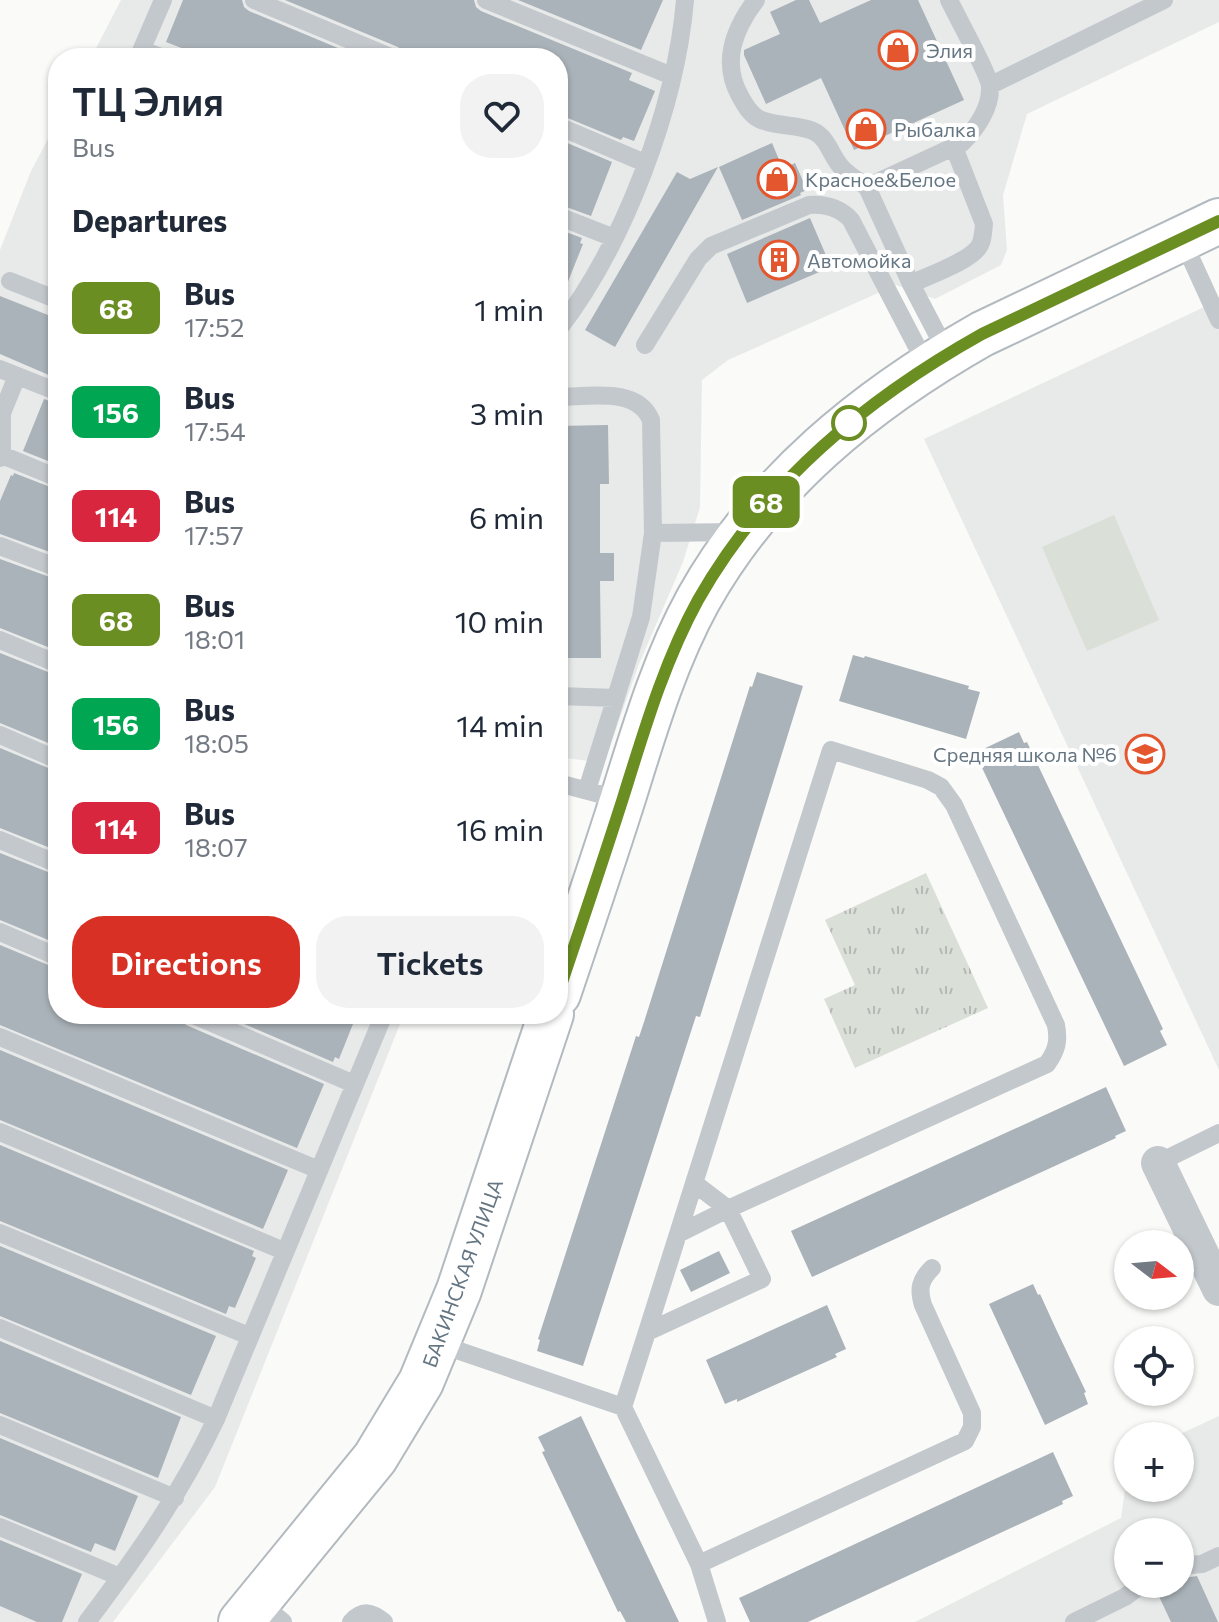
<!DOCTYPE html>
<meta charset="utf-8">
<style>
body{margin:0;font-family:Commissioner,sans-serif;background:#f2f2f3;color:#1f2937;height:100vh;display:flex;flex-direction:column;font-size:30px;white-space:nowrap}
*{box-sizing:border-box;margin:0}
p{font-size:26px;color:#747a83}
.icon{flex:none;width:44px;height:44px;fill:none;stroke:currentColor;stroke-width:2;stroke-linecap:round;stroke-linejoin:round}
.map{position:relative;flex:1;overflow:hidden}
.panel{position:absolute;left:48px;top:48px;width:520px;height:976px;display:flex;flex-direction:column;background:#fff;border-radius:32px;box-shadow:0 2px 6px #0004}
.panel>*{flex:none}
.badge{padding:0 16px;border-radius:12px;font-size:28px;line-height:52px}
.needle{width:52px;rotate:106deg}
.tools{position:absolute;left:1114px;top:1230px;display:grid;gap:16px}
.tools a{display:grid;place-items:center;width:80px;height:80px;border-radius:50%;background:#fff;box-shadow:0 2px 6px #0004;font-size:40px}
.map>.badge{position:absolute;translate:-50% -50%;box-shadow:0 0 0 4px #fff}
h2{padding:0 24px;font-size:30px;line-height:72px}
.round{display:grid;place-items:center;flex:none;width:84px;height:84px;border-radius:32px;background:#f2f2f3}
.overview{display:flex;align-items:center;justify-content:space-between;height:136px;padding:0 24px}
h1{font-size:38px;font-weight:600;line-height:60px}
.action{display:flex;gap:16px;margin-top:auto;padding:16px 24px}
.action a{flex:1;height:92px;border-radius:32px;background:#d93025;color:#fff;font-size:32px;font-weight:600;line-height:92px;text-align:center}
.action a+a{background:#f2f2f3;color:#1f2937}
ul{padding:0;list-style:none}
li{display:flex;align-items:center;gap:24px;height:104px;padding:0 24px}
li div{flex:1}
li b{display:block;font-size:30px}
li em{font-style:normal}
li .badge{min-width:88px;font-weight:700;text-align:center}
.map>svg:first-child{display:block}
.built{fill:#e8e9e9;fill-rule:evenodd}
.park{fill:url(#park-tufts)}
.pitch{fill:#dadfd7}
.building{fill:#aab3b9}
.lines{fill:none;stroke-linecap:round;stroke-linejoin:round}
.secondary-casing{stroke:#b3babf;stroke-width:48}
.lane{stroke:#c3c8cc;stroke-width:18}
.street{stroke:#c3c8cc;stroke-width:34}
.secondary{stroke:#fff;stroke-width:44}
.line-casing{stroke:#fff;stroke-width:18}
.line{stroke:#6b8e23;stroke-width:12}
.stop-dot{fill:#fff;stroke:#6b8e23;stroke-width:4}
.labels{text-anchor:middle;dominant-baseline:central;stroke-width:8;stroke-linejoin:round;paint-order:stroke}
.poi-label{font-size:20px;fill:#657683;stroke:#fff;text-anchor:start}
.street-label{font-size:20px;fill:#657683;stroke:#fff}
</style>
<div class="map">
<svg width="1219" height="1622" viewBox="0 0 1219 1622">
<defs>
<pattern id="park-tufts" width="24" height="20" patternUnits="userSpaceOnUse" patternTransform="scale(2)"><rect width="24" height="20" fill="#dadfd7"/><path d="M3 7l-1-3M5 7V3M7 7l1-3M15 17l-1-3M17 17v-4M19 17l1-3" fill="none" stroke="#b4b9b4"/></pattern>
</defs>
<rect width="100%" height="100%" fill="#fafaf8"/>
<path class="built" d="M121 0H1219V22L1027 114 1003 195 1007 250 1001 265 935 299 896 285 728 360 702 380 700 507 683 562 639 664 604 763 558 757V58H91Z
M58 120V1014H404L215 1487 113 1622H0V250L31 171Z
M1219 300V1070L924 439Z
M1219 1416V1622H915L1121 1518 1128 1467V1488H1180V1436H1176ZM1128 1532H1180V1584H1128Z"/>
<path class="park" d="M926 873 988 1008 855 1068 824 999 855 985 825 920Z"/>
<path class="pitch" d="M1114 515 1159 620 1087 651 1042 547Z"/>
<path class="building" d="M183 0H242L244 7 249 11 362 58H207L166 42Z
M285 0H474L476 7 481 11 632 73 629 80 655 91 634 141 623 137 621 140 558 114V58H405L403 51 398 47Z
M518 0H663L641 50Z
M796 0H809L820 23 871 0H918L964 100 854 150 821 78 766 104 744 55V50L780 34 770 12Z
M558 139 612 162 591 216 558 204Z
M772 143 783 169 795 163 807 190 800 193 801 195 742 220 719 167Z
M718 167 615 347 585 330 677 172 690 179Z
M810 218 831 267 747 303 727 254Z
M558 229 582 238 580 243 583 244 559 304Z
M0 296 58 319V379L0 354Z
M44 399 58 404V465L23 451Z
M608 425 609 484H600V553H614V581H600L601 658H558V426Z
M14 473 58 490V555L0 534V501L11 475 13 476Z
M0 559 58 580V651L0 628Z
M0 653 58 676V747L0 723Z
M853 655 864 658 865 656 969 686 968 689 980 692 966 739 839 701Z
M757 672 803 686 700 1017 696 1016 583 1366 537 1351 540 1340 538 1339 636 1036 639 1037 644 1022 750 686 752 687Z
M1019 732 1024 743 1027 742 1163 1029 1160 1031 1167 1045 1124 1066 975 753Z
M0 748 58 772V851L0 828Z
M0 853 58 876V944L0 920Z
M0 945 58 969V1014H179L186 1025 324 1084 297 1148 0 1025Z
M221 1014H357L339 1059 335 1057 333 1062Z
M0 1050 288 1170 263 1229 0 1120Z
M1106 1087 1126 1131 1115 1136 1116 1138 812 1277 791 1231Z
M0 1145 254 1251 252 1256 256 1258 235 1308 229 1306 226 1314 0 1221Z
M0 1246 216 1336 191 1395 0 1316Z
M719 1251 730 1273 691 1292 680 1270Z
M1033 1284 1038 1295 1040 1294 1056 1329 1086 1392 1084 1393 1088 1404 1045 1425 989 1304Z
M827 1305 846 1349 835 1354 837 1357 737 1402V1399L725 1404 706 1360Z
M0 1341 181 1417 158 1478 0 1413Z
M581 1416 596 1448 679 1622H626L620 1611 618 1612 592 1557 542 1452 545 1451 538 1437Z
M0 1438 138 1496 115 1551 95 1543 91 1552 0 1515Z
M1053 1452 1073 1496 1062 1501 1063 1504 808 1622H750L739 1598Z
M0 1540 82 1574 62 1622H37L0 1606Z
M1197 1576 1218 1622H1171L1156 1590 1170 1584H1180V1580L1184 1578Z"/>
<g class="lines">
<defs>
<path id="secondary" d="M558 994C580 929 602 864 623 798 644 731 664 662 698 600 764 482 866 400 982 334L1219 221
M241 1622 375 1458 421 1382 459 1290 551 1014"/>
</defs>
<use href="#secondary" class="secondary-casing"/>
<path class="lane" d="M254 0 393 58
M486 0 672 76
M756 0C734 29 721 62 740 96 745 105 750 114 759 119 776 127 797 124 813 131 829 138 831 158 843 169 850 176 859 181 867 187
M142 50 163 58
M138 58 163 0
M991 85 1164 0
M558 126 645 163
M558 216 614 238
M1182 239 1219 320
M10 281 58 300
M911 284C927 276 968 262 978 248 983 242 983 232 984 224L954 147
M558 330C624 245 676 107 685 0
M645 345 698 259 711 246 809 205C825 204 839 207 851 220L927 366
M947 353 911 284 867 187 962 143C976 129 991 108 990 87 990 76 956 15 949 0
M0 369 58 392
M558 397C588 397 637 386 651 420L653 533
M2 455V413L17 376
M0 458 2 455 58 478
M0 546 58 568
M0 640 58 664
M558 696 616 698
M0 735 58 760
M558 783 622 800
M587 790 641 617 653 533 740 532
M0 840 58 864
M0 932 58 957
M191 1014 354 1084
M0 1037 319 1170
M0 1132 284 1251
M1158 1163 1219 1133
M0 1233 249 1336
M0 1328 216 1419
M647 1332 762 1279 728 1209 694 1183
M439 1344 623 1407 699 1564 965 1441 972 1427V1413L923 1305C918 1289 920 1280 932 1268
M623 1407 647 1332 831 750 928 780 941 787 954 805 1056 1025C1059 1041 1057 1050 1047 1064L728 1209 678 1234
M0 1425 175 1498
M0 1527 120 1577
M699 1564 717 1622
M1180 1566 1202 1564 1219 1556
M259 1602 283 1622
M87 1622C136 1557 182 1492 216 1419L384 1014
M351 1622C363 1609 372 1612 384 1622
M1074 1622 1125 1597 1142 1584"/>
<path class="street" d="M1158 1163 1219 1289"/>
<use href="#secondary" class="secondary"/>
</g>
<g class="lines">
<defs>
<path id="line" d="M558 994C580 929 602 864 623 798 644 731 664 662 698 600 764 483 866 399 982 334L1219 221"/>
</defs>
<use href="#line" class="line-casing"/>
<use href="#line" class="line"/>
</g>
<defs>
<symbol id="shop-ring" viewBox="-11 -11 22 22"><circle r="9.5" fill="#fff" stroke="#e4572e" stroke-width="1.5"/><path d="M-5-2.5h2.3a2.7 3.5 0 0 1 5.4 0H5L5.5 6h-11ZM-1.5-2.5h3a1.5 2.3 0 0 0-3 0Z" fill="#e4572e"/></symbol>
<symbol id="building-ring" viewBox="-11 -11 22 22"><circle r="9.5" fill="#fff" stroke="#e4572e" stroke-width="1.5"/><path d="M-4-6H4V6H1V3H-1V6H-4ZM-2.5-4.3h1.7v1.8h-1.7ZM.8-4.3h1.7v1.8H.8ZM-2.5-1h1.7V.8h-1.7ZM.8-1h1.7V.8H.8Z" fill="#e4572e"/></symbol>
<symbol id="school-ring" viewBox="-11 -11 22 22"><circle r="9.5" fill="#fff" stroke="#e4572e" stroke-width="1.5"/><path d="M0-5L7-2L0 1L-7-2ZM-4 1L0 2.5L4 1V4Q0 6-4 4Z" fill="#e4572e"/></symbol>
</defs>
<g fill-rule="evenodd">
<use href="#shop-ring" x="876" y="28" width="44" height="44"/>
<use href="#shop-ring" x="844" y="107" width="44" height="44"/>
<use href="#shop-ring" x="755" y="157" width="44" height="44"/>
<use href="#building-ring" x="757" y="238" width="44" height="44"/>
<use href="#school-ring" x="1123" y="732" width="44" height="44"/>
</g>
<circle class="stop-dot" cx="849" cy="423" r="16"/>
<g class="labels">
<g class="poi-label">
<text x="926" y="50">Элия</text>
<text x="894" y="129">Рыбалка</text>
<text x="805" y="179">Красное&amp;Белое</text>
<text x="807" y="260">Автомойка</text>
<text x="1117" y="754" text-anchor="end">Средняя школа №6</text>
</g>
<g class="street-label">
<text transform="translate(462 1273) rotate(-70)">БАКИНСКАЯ УЛИЦА</text>
</g>
</g>
</svg>
<div class="tools">
<a><svg class="needle" viewBox="-14 -14 28 28"><path d="M0-13l5 13h-10z" fill="#e53935"/><path d="M0 13l5-13h-10z" fill="#747a83"/></svg></a>
<a><svg class="icon" aria-label="locate" viewBox="0 0 24 24"><circle cx="12" cy="12" r="6"/><path d="M12 2v4M12 18v4M2 12h4M18 12h4"/></svg></a>
<a>+</a>
<a>−</a>
</div>
<b class="badge" style="left:766px;top:502px;background:#6b8e23;color:#fff">68</b>
<section class="panel">
<div class="overview"><div><h1>ТЦ Элия</h1><p>Bus</p></div><a class="round"><svg class="icon" aria-label="heart" viewBox="0 0 24 24"><path d="M12 20l-8-8c-3-5 5-10 8-4 3-6 11-1 8 4z"/></svg></a></div>
<h2>Departures</h2>
<ul>
<li><span class="badge" style="background:#6b8e23;color:#fff">68</span><div><b>Bus</b><p>17:52</p></div><em>1 min</em></li>
<li><span class="badge" style="background:#00a651;color:#fff">156</span><div><b>Bus</b><p>17:54</p></div><em>3 min</em></li>
<li><span class="badge" style="background:#d7263d;color:#fff">114</span><div><b>Bus</b><p>17:57</p></div><em>6 min</em></li>
<li><span class="badge" style="background:#6b8e23;color:#fff">68</span><div><b>Bus</b><p>18:01</p></div><em>10 min</em></li>
<li><span class="badge" style="background:#00a651;color:#fff">156</span><div><b>Bus</b><p>18:05</p></div><em>14 min</em></li>
<li><span class="badge" style="background:#d7263d;color:#fff">114</span><div><b>Bus</b><p>18:07</p></div><em>16 min</em></li>
</ul>
<div class="action"><a>Directions</a><a>Tickets</a></div>
</section>
</div>
